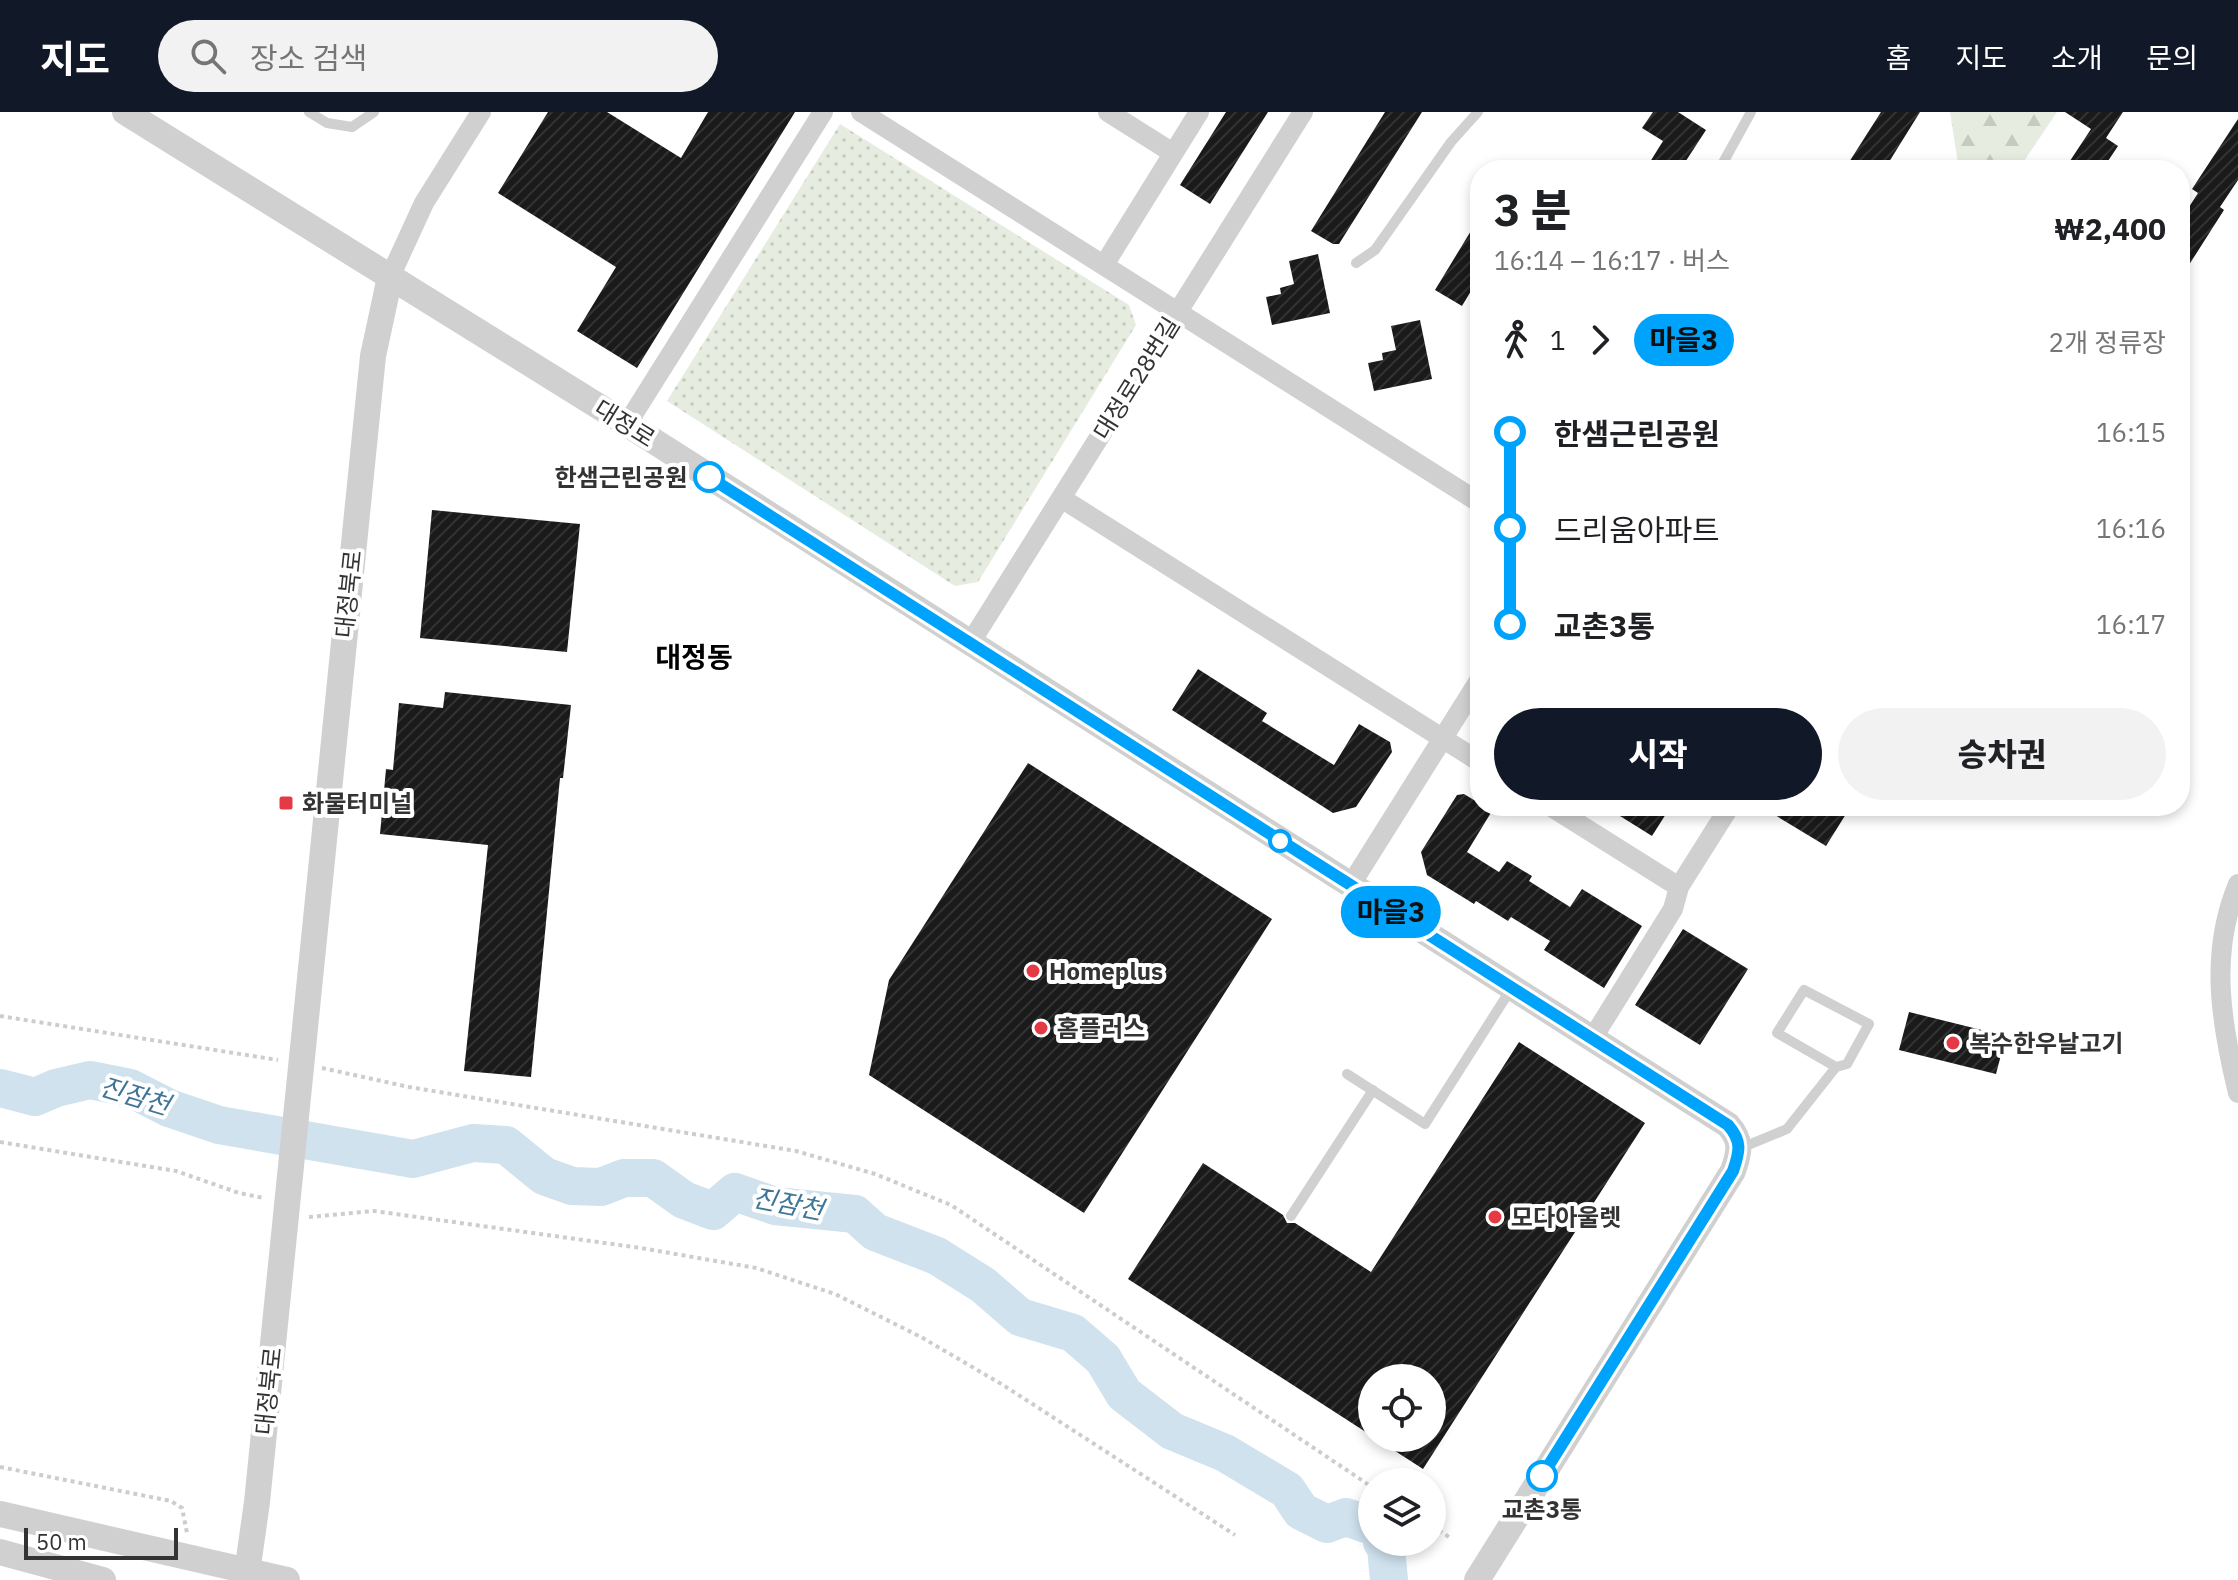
<!DOCTYPE html>
<html lang="ko">
<meta charset="utf-8">
<style>
body{margin:0;font-family:"IBM Plex Sans","Noto Sans KR",sans-serif;background:#f2f2f2;color:#202124;height:100vh;display:flex;flex-direction:column;font-size:30px;white-space:nowrap}
*{box-sizing:border-box;margin:0}
p{font-size:26px;color:#757577}
.icon{flex:none;width:44px;height:44px;fill:none;stroke:currentColor;stroke-width:2;stroke-linecap:round;stroke-linejoin:round}
.map{position:relative;flex:1;overflow:hidden}
.side{position:absolute;left:1470px;top:48px;width:720px;height:656px;display:flex;flex-direction:column;background:#fff;border-radius:32px;box-shadow:0 4px 12px #0003}
.side>*{flex:none}
.badge{padding:0 16px;border-radius:26px;font-size:28px;line-height:52px}
.controls{position:absolute;left:1358px;top:1252px;display:grid;gap:16px}
.controls a{display:grid;place-items:center;width:88px;height:88px;border-radius:50%;background:#fff;box-shadow:0 4px 12px #0003;font-size:40px}
.scale{position:absolute;left:24px;bottom:20px;width:154px;box-sizing:border-box;padding-left:8px;border:4px solid #333;border-top:0;font-size:22px;line-height:28px;white-space:nowrap;color:#333;-webkit-text-stroke:6px #fff;paint-order:stroke}
.map>.badge{position:absolute;translate:-50% -50%;box-shadow:0 0 0 4px #fff}
.legs{display:flex;align-items:center;gap:12px;height:88px;padding:0 24px;font-size:26px}
.legs p{margin-inline-start:auto}
.summary{display:flex;align-items:center;justify-content:space-between;height:136px;padding:0 24px}
h1{font-size:44px;font-weight:800;line-height:60px}
.action{display:flex;gap:16px;margin-top:auto;padding:16px 24px}
.action a{flex:1;height:92px;border-radius:48px;background:#111827;color:#fff;font-size:32px;font-weight:800;line-height:92px;text-align:center}
.action a+a{background:#f2f2f2;color:#202124}
ul{padding:0 24px;list-style:none}
li{display:flex;align-items:center;gap:28px;height:96px;font-size:30px}
li i{display:grid;place-items:center;width:12px;height:100%;margin:0 10px;background:currentColor}
li i::after{content:'';width:20px;height:20px;margin:-10px;border:6px solid;border-radius:50%;background:#fff}
li p{margin-inline-start:auto}
li:first-child i{background:linear-gradient(#0000 50%,currentColor 0)}
li:last-child i{background:linear-gradient(currentColor 50%,#0000 0)}
header{display:flex;align-items:center;gap:48px;box-sizing:border-box;height:112px;padding:0 40px;background:#111827;color:#fff}
header strong{font-size:38px}
nav{display:flex;gap:44px;margin-inline-start:auto;font-size:28px}
.search{width:560px;height:72px;background:#f2f2f2;display:flex;align-items:center;gap:20px;box-sizing:border-box;padding:0 28px;border-radius:44px;color:#757577;font-size:30px}
.map>svg:first-child{display:block}
.forest{fill:url(#forest-firs)}
.park{fill:url(#park-dots)}
.lines{fill:none;stroke-linecap:round;stroke-linejoin:round}
.river{stroke:#cfe2ee;stroke-width:38}
.building{fill:url(#building-hatch)}
.path{stroke:#cdcdcd;stroke-width:4;stroke-dasharray:4 4;stroke-linecap:butt}
.service{stroke:#d0d0d0;stroke-width:10}
.minor{stroke:#d0d0d0;stroke-width:20}
.tertiary{stroke:#d0d0d0;stroke-width:26}
.line-1-casing{stroke:#fff;stroke-width:18}
.line-1{stroke:#00a3fb;stroke-width:12}
.stop-1-dot{fill:#fff;stroke:#00a3fb;stroke-width:4}
.poi-dot{fill:#e63946;stroke:#fff;stroke-width:3}
.labels{text-anchor:middle;dominant-baseline:central;stroke-width:8;stroke-linejoin:round;paint-order:stroke}
.street-label{font-size:24px;fill:#333;stroke:#fff}
.stop-label{font-size:24px;font-weight:bold;fill:#333;stroke:#fff;text-anchor:end}
.poi-label{font-size:24px;font-weight:bold;fill:#333;stroke:#fff;text-anchor:start}
.water-label{font-size:26px;font-style:italic;fill:#3f7597;stroke:#fff}
.quarter-label{font-size:28px;font-weight:bold;fill:#000;stroke:#fff}
</style>
<header>
<strong>지도</strong>
<div class="search"><svg class="icon" aria-label="search" viewBox="0 0 24 24"><circle cx="10" cy="10" r="6"/><path d="M15 15l6 6"/></svg>장소 검색</div>
<nav><a>홈</a><a>지도</a><a>소개</a><a>문의</a></nav>
</header>
<div class="map">
<svg width="2238" height="1468" viewBox="0 0 2238 1468">
<defs>
<pattern id="forest-firs" width="22" height="20" patternUnits="userSpaceOnUse" patternTransform="scale(2)"><rect width="22" height="20" fill="#e6ecdf"/><path d="M5 1l3.5 6h-7zM16 11l3.5 6h-7z" fill="#c6cbc0"/></pattern>
<pattern id="park-dots" width="8" height="8" patternUnits="userSpaceOnUse" patternTransform="scale(2)"><rect width="8" height="8" fill="#e6ecdf"/><path d="M2 2h.1M6 6h.1" fill="none" stroke="#c6cbc0" stroke-width="1.8" stroke-linecap="round"/></pattern>
<pattern id="building-hatch" width="6" height="6" patternUnits="userSpaceOnUse" patternTransform="scale(2)"><rect width="6" height="6" fill="#1a1a1a"/><path d="M-1 1l2-2M0 6l6-6M5 7l2-2" fill="none" stroke="#333"/></pattern>
</defs>
<rect width="100%" height="100%" fill="#fff"/>
<path class="forest" d="M1950 0H2057L2018 58H1959Z"/>
<path class="park" d="M840 12 1129 193 1136 213 978 470 955 474 667 289Z"/>
<g class="lines">
<path class="river" d="M0 976 35 985 56 976 90 968 130 976 169 996 219 1013 413 1047 473 1031 506 1033 544 1064 572 1074 601 1075 624 1066H653L684 1088 713 1099 735 1080 775 1094 855 1102 875 1120 937 1144 983 1173 1020 1205 1073 1221 1103 1247 1124 1282 1172 1319 1225 1341 1287 1378 1301 1399 1327 1412 1346 1405 1372 1414
M1382 1430 1386 1436 1389 1468"/>
</g>
<path class="building" d="M548 0H607L681 46 708 0H795L637 256 577 219 616 155 498 81Z
M1226 0H1268L1210 92 1180 73Z
M1385 0H1422L1339 132H1333L1311 119Z
M1653 0H1678L1706 18 1680 58H1645L1663 29 1642 16Z
M1881 0H1920L1884 58H1844Z
M2065 0H2123L2106 26 2118 34 2102 58H2064L2091 17Z
M2238 7V68L2220 95 2224 98 2180 167V109L2198 81 2192 77Z
M1480 104V164L1462 194 1435 178Z
M1318 142 1330 201 1272 213 1266 185 1281 182 1280 176 1294 172 1289 149Z
M1420 208 1432 267 1374 279 1368 251 1383 248 1382 241 1396 238 1391 214Z
M432 398 580 412 567 540 420 526Z
M1198 557 1267 601 1262 609 1334 653 1359 612 1390 630 1392 640 1356 695 1333 701 1172 598Z
M445 580 571 593 563 666H560L531 965 464 959 488 733 380 722 386 657 393 658 399 591 443 596Z
M1028 651 1272 807 1084 1101 869 963 889 868Z
M1464 682 1492 699 1467 740 1499 760 1507 749 1532 764 1529 769 1570 795 1582 777 1642 814 1604 876 1544 838 1550 829 1511 805 1508 809 1476 789 1474 792 1427 763 1421 740 1457 683Z
M1604 694H1671L1652 724Z
M1760 694H1851L1826 734Z
M1683 817 1748 857 1700 933 1635 893Z
M1909 900 2006 924 1996 962 1899 938Z
M1519 930 1645 1011 1423 1357 1375 1326H1432V1266H1372V1324L1128 1167 1203 1051 1283 1103 1287 1111H1295L1371 1160Z"/>
<g class="lines">
<path class="path" d="M0 904 278 948
M322 956 409 975 796 1039 875 1062 951 1093 1372 1375
M0 1030 176 1059 239 1081 264 1086
M309 1105 374 1099 641 1136 756 1156 835 1182 921 1225 1003 1273 1235 1423
M0 1355 171 1389 182 1396 187 1421
M1432 1414 1449 1425"/>
<path class="service" d="M309 0 327 11 352 15 374 0
M1719 58 1751 0
M1356 151 1375 138 1451 30 1478 0
M1347 962 1425 1012 1511 877
M1741 1036 1787 1017 1836 955 1847 952 1869 912 1804 878 1777 921 1836 955
M1291 1104 1373 978"/>
<path class="minor" d="M861 0 1480 391
M1108 0 1173 41
M1104 153 1199 0
M390 165 424 91 481 0
M627 312 823 0
M1061 386 1480 650
M969 533 1303 0
M1550 694 1679 775
M2238 772C2209 841 2221 911 2238 981
M1350 774 1480 567
M1592 927 1673 797 1679 775 1730 694"/>
<path class="tertiary" d="M125 0 627 312 1728 1013C1742 1029 1740 1039 1733 1059L1477 1468
M0 1402 287 1468
M0 1440 103 1468
M246 1468 257 1390 373 244 390 165"/>
</g>
<g class="lines">
<defs>
<path id="line-1" d="M709 365 1728 1013C1742 1029 1740 1039 1733 1059L1542 1364"/>
</defs>
<use href="#line-1" class="line-1-casing"/>
<use href="#line-1" class="line-1"/>
</g>
<g class="stop-1-dot">
<circle cx="709" cy="365" r="14"/>
<circle cx="1280" cy="729" r="10"/>
<circle cx="1542" cy="1364" r="14"/>
</g>
<g class="poi-dot">
<rect x="278" y="683" width="16" height="16" rx="4"/>
<circle cx="1033" cy="859" r="8"/>
<circle cx="1041" cy="916" r="8"/>
<circle cx="1953" cy="931" r="8"/>
<circle cx="1495" cy="1105" r="8"/>
</g>
<g class="labels">
<g class="street-label">
<text transform="translate(1136 266) rotate(-58)">대정로28번길</text>
<text transform="translate(625 311) rotate(32)">대정로</text>
<text transform="translate(348 482) rotate(-84)">대정북로</text>
<text transform="translate(268 1279) rotate(-84)">대정북로</text>
</g>
<g class="stop-label">
<text x="687" y="365">한샘근린공원</text>
<text x="1542" y="1397" text-anchor="middle">교촌3통</text>
</g>
<g class="poi-label">
<text x="302" y="691">화물터미널</text>
<text x="1049" y="859">Homeplus</text>
<text x="1057" y="916">홈플러스</text>
<text x="1969" y="931">복수한우날고기</text>
<text x="1511" y="1105">모다아울렛</text>
</g>
<g class="water-label">
<text transform="translate(135 983) rotate(17)">진잠천</text>
<text transform="translate(788 1091) rotate(11)">진잠천</text>
</g>
<g class="quarter-label">
<text x="694" y="544">대정동</text>
</g>
</g>
</svg>
<div class="controls">
<a><svg class="icon" aria-label="locate" viewBox="0 0 24 24"><circle cx="12" cy="12" r="6"/><path d="M12 2v4M12 18v4M2 12h4M18 12h4"/></svg></a>
<a><svg class="icon" aria-label="layers" viewBox="0 0 24 24"><path d="M12 4l9 5-9 5-9-5zM3 14l9 5 9-5"/></svg></a>
</div>
<div class="scale">50 m</div>
<b class="badge" style="left:1391px;top:800px;background:#00a3fb;color:#111">마을3</b>
<section class="side">
<div class="summary"><div><h1>3 분</h1><p>16:14 – 16:17 · 버스</p></div><b>₩2,400</b></div>
<div class="legs"><svg class="icon" aria-label="walk" viewBox="0 0 24 24"><circle cx="13" cy="4" r="2"/><path d="M13 8l-2 6 4 7M11 14l-3 7M7 12l3-4h3l4 4"/></svg>1<svg class="icon" aria-label="forward" viewBox="0 0 24 24"><path d="M9 5l7 7-7 7"/></svg><b class="badge" style="background:#00a3fb;color:#111">마을3</b><p>2개 정류장</p></div>
<ul>
<li><i style="color:#00a3fb"></i><b>한샘근린공원</b><p>16:15</p></li>
<li><i style="color:#00a3fb"></i><span>드리움아파트</span><p>16:16</p></li>
<li><i style="color:#00a3fb"></i><b>교촌3통</b><p>16:17</p></li>
</ul>
<div class="action"><a>시작</a><a>승차권</a></div>
</section>
</div>
